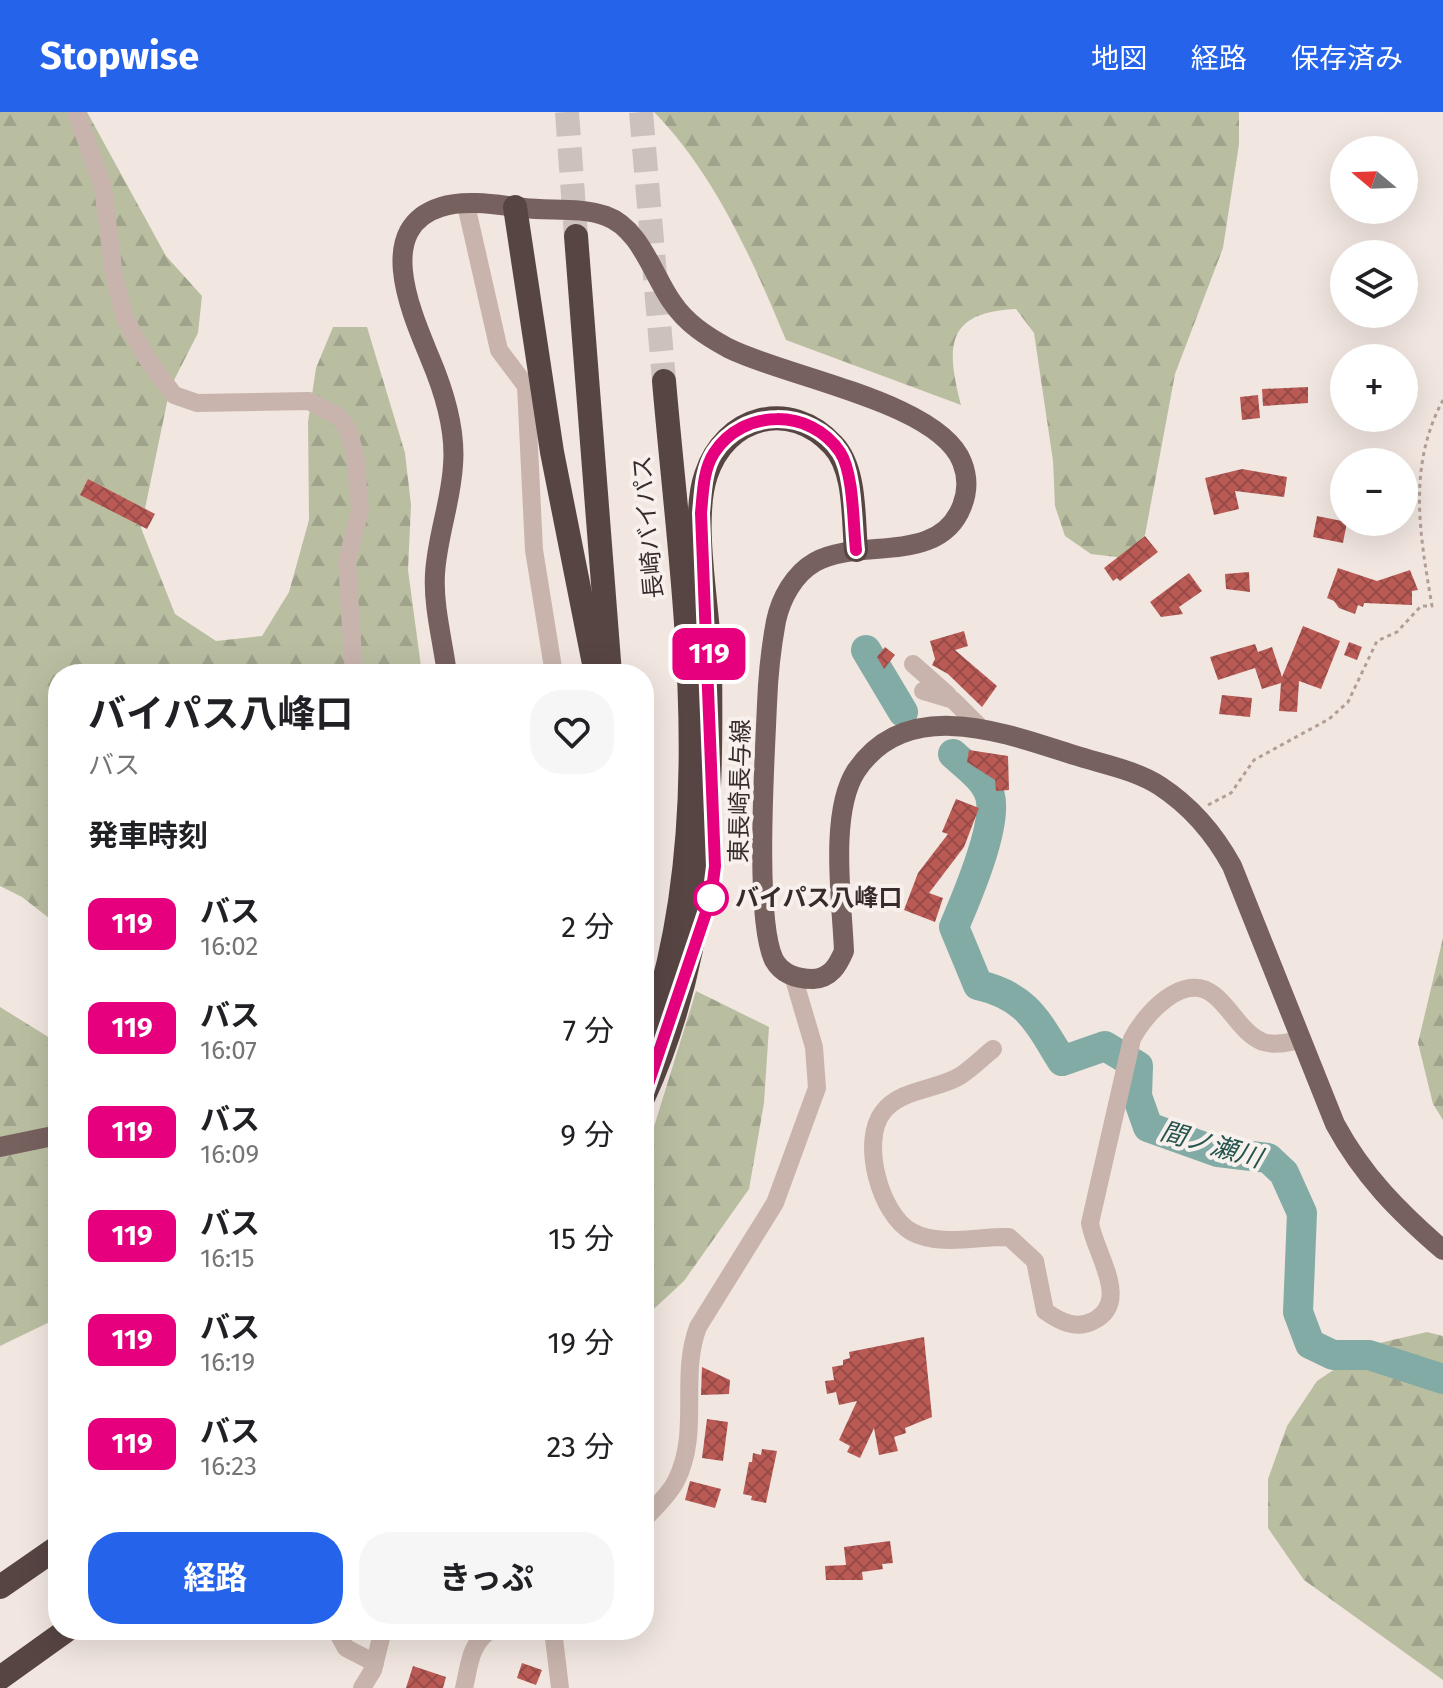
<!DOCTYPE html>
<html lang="ja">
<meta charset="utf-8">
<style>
body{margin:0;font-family:"Fira Sans","Noto Sans JP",sans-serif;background:#f6f6f6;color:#202124;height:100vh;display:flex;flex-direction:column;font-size:30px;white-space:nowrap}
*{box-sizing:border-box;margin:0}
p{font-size:26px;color:#757577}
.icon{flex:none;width:44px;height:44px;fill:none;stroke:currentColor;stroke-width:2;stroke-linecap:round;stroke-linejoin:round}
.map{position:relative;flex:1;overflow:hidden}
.sheet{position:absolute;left:48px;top:552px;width:606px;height:976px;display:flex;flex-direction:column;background:#fff;border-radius:32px;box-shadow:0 8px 32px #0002}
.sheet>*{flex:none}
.badge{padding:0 16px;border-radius:12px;font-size:28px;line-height:52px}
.needle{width:52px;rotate:289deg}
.fabs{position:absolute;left:1330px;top:24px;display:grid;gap:16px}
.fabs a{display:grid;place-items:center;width:88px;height:88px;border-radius:50%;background:#fff;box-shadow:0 8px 32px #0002;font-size:40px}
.map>.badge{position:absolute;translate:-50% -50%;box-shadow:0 0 0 4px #fff}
h2{padding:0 40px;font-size:30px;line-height:72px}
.round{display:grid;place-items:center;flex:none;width:84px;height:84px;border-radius:32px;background:#f6f6f6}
.head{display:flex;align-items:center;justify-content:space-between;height:136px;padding:0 40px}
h1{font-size:38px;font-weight:700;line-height:60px}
.button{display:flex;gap:16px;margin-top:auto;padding:16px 40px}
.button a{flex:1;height:92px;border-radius:32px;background:#2563eb;color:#fff;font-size:32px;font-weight:700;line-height:92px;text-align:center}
.button a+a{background:#f6f6f6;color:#202124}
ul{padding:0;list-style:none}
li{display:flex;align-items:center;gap:24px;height:104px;padding:0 40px}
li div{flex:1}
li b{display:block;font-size:30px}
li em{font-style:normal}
li .badge{min-width:88px;font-weight:700;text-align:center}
header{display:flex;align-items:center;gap:48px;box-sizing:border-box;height:112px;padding:0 40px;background:#2563eb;color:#fff}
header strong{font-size:38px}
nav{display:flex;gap:44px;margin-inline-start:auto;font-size:28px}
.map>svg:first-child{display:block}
.forest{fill:url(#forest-firs)}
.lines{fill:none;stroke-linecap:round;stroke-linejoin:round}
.river{stroke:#82aba5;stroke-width:30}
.building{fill:url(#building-cross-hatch)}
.highway-tunnel{stroke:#ccc1bc;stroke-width:24;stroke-dasharray:24 12;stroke-linecap:butt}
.path{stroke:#b39e97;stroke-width:3;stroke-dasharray:4 4;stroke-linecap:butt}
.minor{stroke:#c8b4ad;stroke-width:18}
.major{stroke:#77615e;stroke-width:20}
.highway{stroke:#574543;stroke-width:24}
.line-casing{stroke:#fff;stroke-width:18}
.line{stroke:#e6007e;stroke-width:12}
.stop-dot{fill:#fff;stroke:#e6007e;stroke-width:4}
.labels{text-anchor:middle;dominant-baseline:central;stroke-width:8;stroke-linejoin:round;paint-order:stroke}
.street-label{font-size:24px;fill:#372c2b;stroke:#f8f0ec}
.stop-label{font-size:24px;font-weight:bold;fill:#372c2b;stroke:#f8f0ec;text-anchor:start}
.water-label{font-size:26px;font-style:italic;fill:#24544e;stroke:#f8f0ec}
</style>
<header>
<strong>Stopwise</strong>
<nav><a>地図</a><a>経路</a><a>保存済み</a></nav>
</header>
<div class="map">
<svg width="1443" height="1576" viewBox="0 0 1443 1576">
<defs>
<pattern id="forest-firs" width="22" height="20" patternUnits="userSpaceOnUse" patternTransform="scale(2)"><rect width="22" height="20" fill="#babea1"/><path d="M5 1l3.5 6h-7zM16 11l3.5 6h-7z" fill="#a0a38b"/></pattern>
<pattern id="building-cross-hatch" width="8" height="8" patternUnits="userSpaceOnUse" patternTransform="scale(2)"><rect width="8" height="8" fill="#ba5a55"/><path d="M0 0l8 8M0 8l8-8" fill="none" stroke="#984b47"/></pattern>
</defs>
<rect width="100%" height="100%" fill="#f1e6e0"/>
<g class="forest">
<path d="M0 0H87L166 144 202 184 198 221 170 276 141 416 175 502 216 529 262 524 289 480 309 408 308 310 316 256 333 215H367L405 341 411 393 408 458 422 562H58V813L22 785 0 774Z"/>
<path d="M654 0H1239V32L1223 136 1175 262 1145 423 1125 446 1091 442 1065 424 1055 394 1053 349 1034 221 1016 197C945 200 946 235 961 293L786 228C753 149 715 62 654 0Z"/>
<path d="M1443 826V1008L1433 992 1418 931Z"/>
<path d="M696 879 769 915 764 991 749 1077 684 1169 644 1206V1047Z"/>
<path d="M0 895 58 931V1206L0 1234Z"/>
<path d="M1427 1220 1443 1224V1568L1304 1468 1268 1416V1367L1287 1314 1317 1269 1371 1233Z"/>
<path d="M644 1256 654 1348 644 1368Z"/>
</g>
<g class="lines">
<g class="river">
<path d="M866 538 903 600"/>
<path d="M953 642C966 654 985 667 990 684 998 713 966 787 954 815L978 873C1027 884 1037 909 1062 949L1105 934 1138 954 1137 984 1148 1015 1218 1040 1268 1046 1284 1061 1302 1101 1298 1200 1310 1232 1333 1243H1369L1443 1267"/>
</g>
</g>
<g class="building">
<path d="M1308 275V291L1263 294 1262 277Z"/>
<path d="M1258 283 1260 306 1242 308 1240 285Z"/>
<path d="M1242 357 1287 365 1284 385 1235 379 1239 397 1214 403 1205 366Z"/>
<path d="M88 367 155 402 147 417 80 383Z"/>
<path d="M1317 404 1347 410 1343 431 1313 425Z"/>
<path d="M1145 424 1158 440 1120 469 1117 466 1113 469 1104 456Z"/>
<path d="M1338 456 1377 469 1410 458 1418 478 1412 479V493L1364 491 1363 495 1358 493 1355 502 1339 496 1334 489 1327 486Z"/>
<path d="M1249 460 1250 480 1226 477 1225 462Z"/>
<path d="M1189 461 1202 479 1179 495 1183 502 1161 505 1150 490Z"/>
<path d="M1303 514 1340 529 1321 577 1299 569 1297 600 1279 599 1281 571 1262 577 1255 556 1218 568 1210 545 1255 532 1258 540 1272 535 1282 565Z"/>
<path d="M964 519 968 534 955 538 997 574 982 595 948 562 932 553 935 547 930 529Z"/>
<path d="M1349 530 1362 535 1357 548 1344 543Z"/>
<path d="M885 535 895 543 884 557 877 545Z"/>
<path d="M1222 583 1252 586 1250 605 1219 602Z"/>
<path d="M969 638 1008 644 1009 678 996 679 995 668 967 650Z"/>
<path d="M956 687 979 696 964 735 929 781 943 786 935 810 904 798 918 761 948 722 942 720Z"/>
<path d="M924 1225 932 1305 905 1316 906 1321 894 1325 898 1339 879 1343 874 1316 860 1346 847 1340 850 1334 839 1328 857 1289 839 1293 836 1280 827 1282 825 1269 834 1268 832 1255 843 1253V1248L850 1246 849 1240Z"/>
<path d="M702 1255 730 1268 729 1282 701 1283Z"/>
<path d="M707 1307 728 1310 723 1349 702 1346Z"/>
<path d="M762 1337 777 1339 766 1391 751 1388 752 1384 743 1382 749 1350H752L753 1341 761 1343Z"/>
<path d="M690 1369 721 1377 715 1396 685 1388Z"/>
<path d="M890 1429 893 1451 882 1452 883 1457 862 1460 863 1468H826L825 1454 846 1453 844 1435Z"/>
<path d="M522 1551 542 1558 536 1573 517 1566Z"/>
<path d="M413 1554 446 1565 443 1576H406Z"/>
</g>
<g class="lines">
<g class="highway-tunnel">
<path d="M567 0 576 124"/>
<path d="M641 0 664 269"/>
</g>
<path class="path" d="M1208 693 1231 681 1254 648 1329 607 1348 590 1377 529 1397 520 1421 494H1432C1420 423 1407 355 1443 288"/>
<g class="minor">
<path d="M76 0 103 75 114 164 125 206 146 245 174 283 197 291 309 289 339 305 348 318 355 342 360 398 347 449 354 562"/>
<path d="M466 93 499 238 526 274 534 438 554 562"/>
<path d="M913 552 948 583"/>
<path d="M923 579 953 588 983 618"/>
<path d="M993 937C982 946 972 956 960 964 937 978 900 977 883 1000 860 1029 880 1103 912 1120 939 1135 980 1124 1009 1125L1035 1149 1045 1199C1059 1209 1076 1218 1093 1209 1132 1190 1095 1142 1090 1111L1132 927C1144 903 1184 858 1214 883 1231 896 1242 922 1263 930 1276 934 1288 930 1300 928"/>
<path d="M644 1408C654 1396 669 1383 676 1369 701 1320 679 1265 698 1215L775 1091 817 976 814 935 793 864"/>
<path d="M336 1518 346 1536 375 1551"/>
<path d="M553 1518 560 1576"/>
<path d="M362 1576 373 1558 383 1518"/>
<path d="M464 1576C470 1552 469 1534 490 1518"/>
</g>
<g class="major">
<path d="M447 562C443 530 433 494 435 462 437 425 451 390 453 353 456 317 444 279 430 246 412 202 373 116 441 95 465 87 499 93 524 96 550 99 581 95 606 104 640 116 653 163 672 190 686 211 706 224 728 236 785 265 939 290 962 350 968 365 968 379 962 394 939 454 860 425 815 450 794 462 781 486 776 509 771 536 768 565 767 592 765 643 754 807 774 848 782 862 797 867 813 867 831 866 838 853 844 839 842 790 829 701 856 659 907 583 1005 621 1074 643 1102 652 1136 658 1160 674 1192 695 1214 721 1232 754L1335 1012C1363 1064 1399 1100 1443 1138"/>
<path d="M0 1035 58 1023"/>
</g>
<g class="highway">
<path d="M515 95 552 340 596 562"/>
<path d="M576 124 610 562"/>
<path d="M644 934C722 721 683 489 664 269"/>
<path d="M644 984C708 844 712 700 710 550 709 498 690 410 706 363 725 304 790 286 833 333 856 357 853 406 856 438"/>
<path d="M0 1475 58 1435"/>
<path d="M0 1566 67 1518"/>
</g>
</g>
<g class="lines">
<defs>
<path id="line" d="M644 984 711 786 715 754 701 401C703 381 703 358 714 341 743 296 811 296 840 340 854 361 853 413 856 438"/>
</defs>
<use href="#line" class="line-casing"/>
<use href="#line" class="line"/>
</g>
<circle class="stop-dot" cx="711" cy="786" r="16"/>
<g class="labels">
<g class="street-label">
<text transform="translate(648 415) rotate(-95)">長崎バイパス</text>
<text transform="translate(740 679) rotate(-89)">東長崎長与線</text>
</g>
<g class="stop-label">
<text x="735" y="786">バイパス八峰口</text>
</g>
<g class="water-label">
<text transform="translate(1211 1033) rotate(16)">間ノ瀬川</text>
</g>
</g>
</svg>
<div class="fabs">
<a><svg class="needle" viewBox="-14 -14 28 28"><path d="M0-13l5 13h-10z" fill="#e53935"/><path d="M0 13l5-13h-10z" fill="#757577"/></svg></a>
<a><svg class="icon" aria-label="layers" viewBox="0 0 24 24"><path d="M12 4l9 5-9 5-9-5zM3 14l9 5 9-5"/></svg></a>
<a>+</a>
<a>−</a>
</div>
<b class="badge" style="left:709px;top:542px;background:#e6007e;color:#fff">119</b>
<section class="sheet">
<div class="head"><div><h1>バイパス八峰口</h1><p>バス</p></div><a class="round"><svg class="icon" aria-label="heart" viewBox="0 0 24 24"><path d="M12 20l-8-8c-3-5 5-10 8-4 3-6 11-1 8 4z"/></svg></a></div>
<h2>発車時刻</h2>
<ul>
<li><span class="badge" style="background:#e6007e;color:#fff">119</span><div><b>バス</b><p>16:02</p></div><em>2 分</em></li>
<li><span class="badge" style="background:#e6007e;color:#fff">119</span><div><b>バス</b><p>16:07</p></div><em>7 分</em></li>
<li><span class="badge" style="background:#e6007e;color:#fff">119</span><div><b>バス</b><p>16:09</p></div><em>9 分</em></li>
<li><span class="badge" style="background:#e6007e;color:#fff">119</span><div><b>バス</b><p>16:15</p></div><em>15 分</em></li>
<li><span class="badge" style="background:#e6007e;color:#fff">119</span><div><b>バス</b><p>16:19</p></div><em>19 分</em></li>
<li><span class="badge" style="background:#e6007e;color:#fff">119</span><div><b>バス</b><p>16:23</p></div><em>23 分</em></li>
</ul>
<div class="button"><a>経路</a><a>きっぷ</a></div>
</section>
</div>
